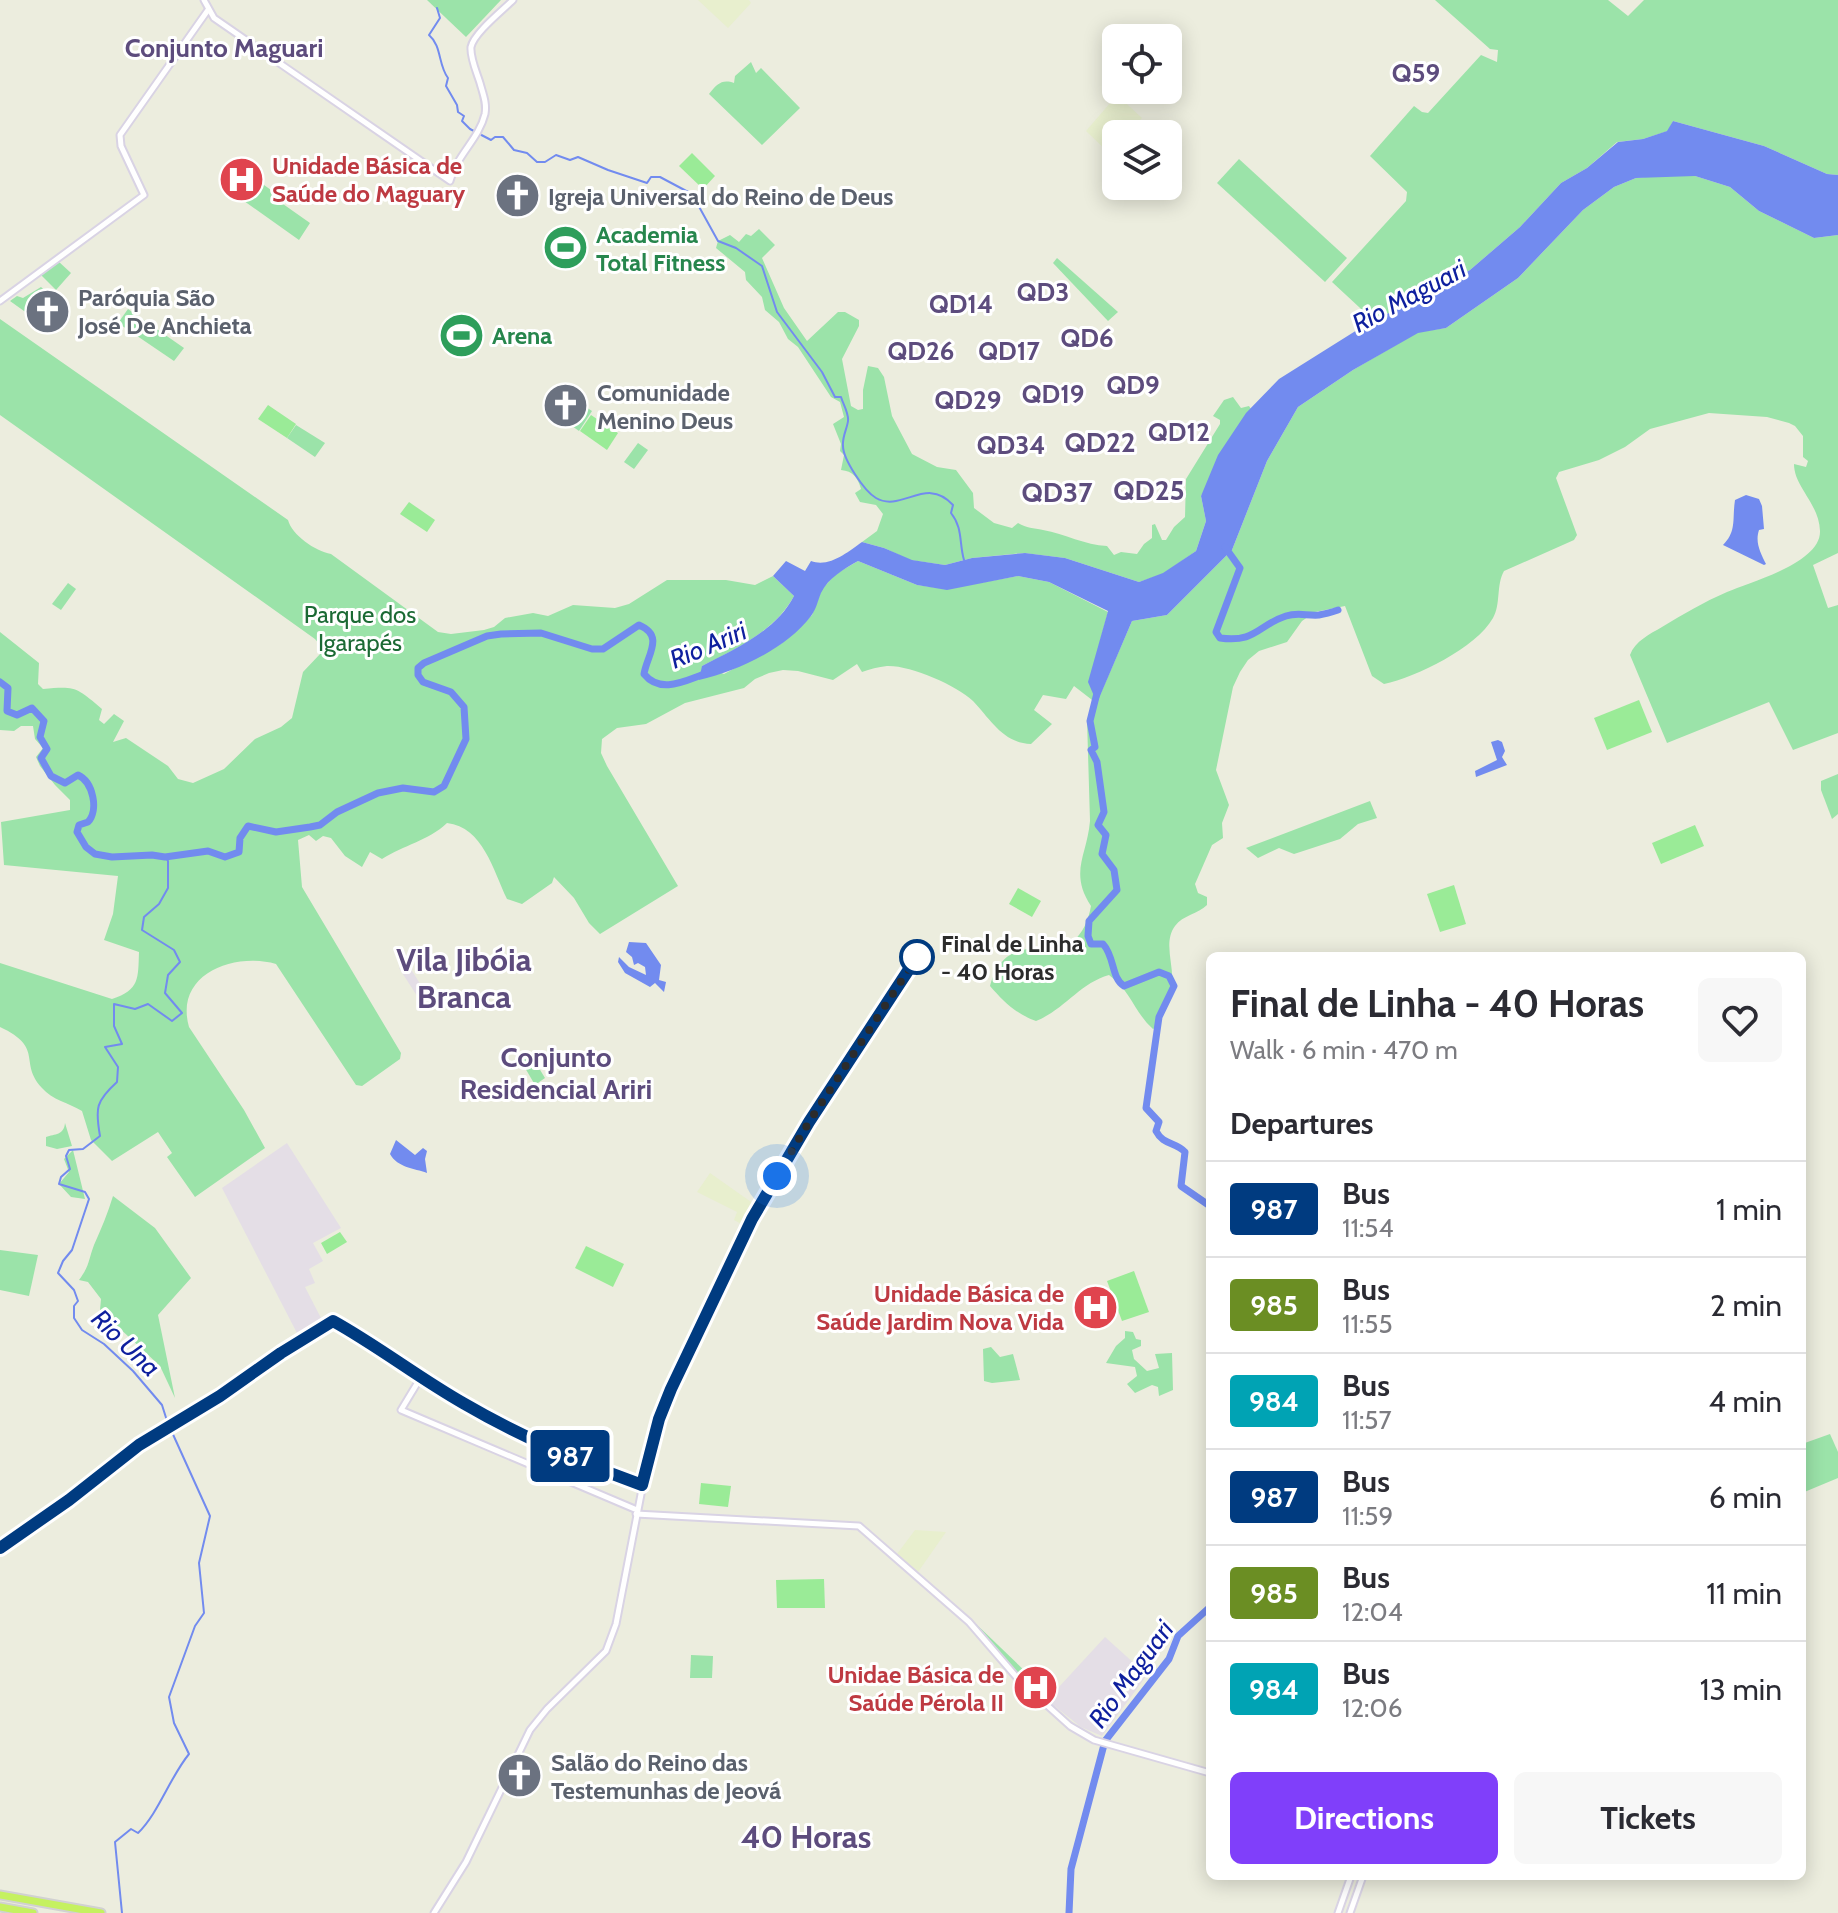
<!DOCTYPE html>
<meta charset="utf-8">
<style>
body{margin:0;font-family:Cabin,sans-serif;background:#f7f7f7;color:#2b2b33;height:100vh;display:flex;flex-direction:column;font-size:30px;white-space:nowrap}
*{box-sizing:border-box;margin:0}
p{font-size:26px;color:#7c7c81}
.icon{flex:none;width:44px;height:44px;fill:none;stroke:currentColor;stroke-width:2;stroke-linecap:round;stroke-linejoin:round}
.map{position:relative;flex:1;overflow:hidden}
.sheet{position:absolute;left:1206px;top:952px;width:600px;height:928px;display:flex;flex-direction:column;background:#fff;border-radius:12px;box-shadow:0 4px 20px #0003}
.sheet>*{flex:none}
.badge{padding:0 16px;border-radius:6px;font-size:28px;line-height:52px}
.buttons{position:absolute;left:1102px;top:24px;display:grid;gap:16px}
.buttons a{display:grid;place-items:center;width:80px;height:80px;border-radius:12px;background:#fff;box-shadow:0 4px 20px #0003;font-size:40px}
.you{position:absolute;width:40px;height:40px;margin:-20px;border:6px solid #fff;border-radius:50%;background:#1a73e8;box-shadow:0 0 0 12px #1a73e833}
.map>.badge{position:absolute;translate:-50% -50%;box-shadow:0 0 0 4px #fff}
h2{padding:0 24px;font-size:30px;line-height:72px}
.round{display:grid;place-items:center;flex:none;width:84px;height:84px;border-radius:12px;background:#f7f7f7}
.overview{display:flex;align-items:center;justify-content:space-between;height:136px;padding:0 24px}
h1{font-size:38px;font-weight:700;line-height:60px}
.primary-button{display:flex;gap:16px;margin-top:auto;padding:16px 24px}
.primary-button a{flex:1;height:92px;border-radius:12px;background:#803ffa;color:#fff;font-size:32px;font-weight:700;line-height:92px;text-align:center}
.primary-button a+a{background:#f7f7f7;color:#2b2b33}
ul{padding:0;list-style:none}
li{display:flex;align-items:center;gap:24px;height:96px;padding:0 24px;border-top:2px solid #e1e1e2}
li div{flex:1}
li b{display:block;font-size:30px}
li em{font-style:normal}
li .badge{min-width:88px;font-weight:700;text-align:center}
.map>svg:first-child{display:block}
.industrial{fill:#e4dee6}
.education{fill:#e8efce}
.green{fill:#9be3a9}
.pitch{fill:#9aeb97}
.water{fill:#728bef}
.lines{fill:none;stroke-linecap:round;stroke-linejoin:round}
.stream{stroke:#728bef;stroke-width:2}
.river{stroke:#728bef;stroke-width:7}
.secondary-casing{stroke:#d9d3e4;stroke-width:9}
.primary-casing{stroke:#d1d1d1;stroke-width:11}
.secondary{stroke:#fff;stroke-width:5}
.primary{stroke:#c5f160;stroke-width:7}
.line-casing{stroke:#fff;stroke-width:18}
.line{stroke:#003b80;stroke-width:12}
.walk{stroke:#2c2c2c;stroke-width:8;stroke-dasharray:0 14.4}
.stop-dot{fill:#fff;stroke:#003b80;stroke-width:4}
.labels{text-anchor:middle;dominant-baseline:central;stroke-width:6;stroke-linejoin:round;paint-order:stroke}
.health-label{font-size:24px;font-weight:bold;fill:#be3a42;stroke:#fff;text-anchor:end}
.worship-label{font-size:24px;font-weight:bold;fill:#5b616d;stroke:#fff;text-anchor:start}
.leisure-label{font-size:24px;font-weight:bold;fill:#27864d;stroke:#fff;text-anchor:start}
.park-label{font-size:24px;fill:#1b6a34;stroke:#fff}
.stop-label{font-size:24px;font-weight:bold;fill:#2c2c2c;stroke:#fff;text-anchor:start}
.neighbourhood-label{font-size:26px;font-weight:bold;fill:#5d4c7d;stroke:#fff}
.water-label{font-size:26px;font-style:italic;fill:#0e1f9e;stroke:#fff}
.quarter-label{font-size:28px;font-weight:bold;fill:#5d4c7d;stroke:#fff}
.district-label{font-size:32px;font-weight:bold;fill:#5d4c7d;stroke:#fff}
</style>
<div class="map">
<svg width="1838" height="1913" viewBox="0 0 1838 1913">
<rect width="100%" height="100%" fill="#ecedde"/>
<g class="industrial">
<path d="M407 963 429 998 421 1002 399 968Z"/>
<path d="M287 1143 341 1228 313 1243 323 1261 309 1269 315 1283 305 1287 322 1320 298 1335 222 1188Z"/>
<path d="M1105 1637 1147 1675 1102 1736 1081 1727 1047 1700Z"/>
</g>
<g class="education">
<path d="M698 0H749L751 3 728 28Z"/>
<path d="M1117 95 1142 118 1127 134H1116V147L1110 154 1086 131Z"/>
<path d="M710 1173 754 1204 743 1225 734 1220 737 1212 697 1192Z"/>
<path d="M915 1530 946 1532 918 1572 897 1554Z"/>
</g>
<g class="green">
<path d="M427 0H501L466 37Z"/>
<path d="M1435 0H1608L1628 16 1644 0H1838V175L1827 174 1764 146 1673 121 1668 131 1643 139 1617 142 1587 168 1561 183 1520 227 1470 270 1405 306 1373 320 1332 282 1406 201 1407 192 1370 156 1414 106 1422 112 1428 113 1481 55 1497 62 1498 50 1490 49Z"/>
<path d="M751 62 756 73 761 68 800 108 762 145 709 94C717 84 722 79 734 83L735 76Z"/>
<path d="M1239 159 1347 258 1325 282 1217 183Z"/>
<path d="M1665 175 1695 176 1730 187 1759 211 1814 238 1838 235V553L1813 565 1828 608 1838 605V733L1793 750 1769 702 1667 743 1630 655C1635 641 1650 634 1662 627 1683 614 1704 602 1727 592 1750 582 1821 563 1820 531 1819 503 1794 487 1794 464L1806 467 1808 461 1803 457V436L1795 426 1789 423 1767 417 1709 413 1650 429 1625 447 1599 460 1559 472 1556 478 1577 535 1574 540 1504 571C1496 585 1501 604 1493 618 1476 648 1416 677 1384 684L1372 676 1345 606 1315 612 1302 621 1287 642 1259 651 1248 660 1240 672 1233 687 1216 770 1229 805 1222 823 1223 838 1212 845 1195 884 1198 893 1207 897V905C1198 914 1183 915 1175 926 1163 942 1174 965 1172 983 1171 998 1163 1012 1158 1026L1153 1029C1134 1012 1131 991 1109 975 1080 983 1064 1010 1036 1021 1016 1014 1004 1002 990 986 1003 939 1034 952 1072 943 1083 932 1088 922 1091 906 1069 872 1087 856 1090 821L1087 719 1096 703 1074 686 1066 699 1043 695 1034 710 1052 724 1031 744C1003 743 991 720 973 701 956 685 910 665 887 666 878 667 870 669 862 672L857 664 833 680 798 671 783 670 769 673 755 679 744 688 685 703 646 724 617 728 602 739 601 753 607 766 678 886 600 934 589 923 574 898 554 877 552 883 522 904 507 899C493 870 483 827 447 823 428 841 404 845 382 859L370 852 362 867 345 856 331 838 323 836 316 841 309 835 298 840 302 887 401 1053 400 1059 362 1086 356 1085 276 964C234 952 174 974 189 1027L244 1110 265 1148 195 1197 167 1157 172 1153 158 1132 112 1161 91 1140 82 1111C69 1103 52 1100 42 1088 18 1062 45 1048 0 1027V963L112 999C140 990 138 978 139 952L104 940 113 914 118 876 4 865 1 822 70 810V800L55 785 40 766 36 757 43 748 35 739 33 726H21L14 731 0 730V632L39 663 38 684 43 689C76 686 76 687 102 709L99 720 104 724 114 714 124 721 113 742 126 738 168 766 178 779 193 783 224 769 255 739 281 727 292 718 303 672 321 653 320 645 315 639 0 415V319L288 520C292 535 315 551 331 554L438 632 451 634 484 630 494 627 505 618 533 613 548 616 573 605 615 608 629 604 667 580H726L755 585 773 576 794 596C775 631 736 649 702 666L724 674 782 643 812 615 822 589 836 574 858 561 917 585 946 589 1018 576 1049 582 1108 612 1089 682 1097 702 1132 621 1167 615 1232 550 1267 461 1298 407 1353 370 1418 332 1446 328 1518 278 1583 210 1614 187 1636 178Z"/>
<path d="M257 180 285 200 283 204 310 223 299 240 244 201Z"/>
<path d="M759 229 775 245 762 258 784 308 807 341 838 312H845L859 320V326L842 359 851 406 858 410 863 409V390L868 366 878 368 884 377 892 416 912 454 937 467 956 470 973 493 974 508 994 523 1012 528 1018 523C1027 528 1033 528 1043 530 1065 534 1085 545 1107 546L1114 555 1121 552 1137 554 1144 544 1152 538V525L1155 524 1162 540H1166L1174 527 1185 517 1186 479 1220 424V420L1213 416 1224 400 1233 397 1241 408 1249 406 1251 409 1201 496 1206 521 1196 551 1163 574 1139 582 1065 558 1024 553 972 558 945 565 910 560 884 548 862 542 877 531 883 514 876 505 860 502 855 493 861 489C858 478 853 471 841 470L844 455 840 451 841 444 833 424 844 417 840 402 831 397 798 347 788 339 779 322 765 310 762 297 746 280 745 272 716 248 718 241 730 235 739 242 746 234 751 236Z"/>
<path d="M1057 258 1118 312 1108 321 1053 263Z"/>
<path d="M58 261 71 273 56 290 40 274Z"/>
<path d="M41 287 52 297 39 302 31 316 10 301 17 296 23 298Z"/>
<path d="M128 309 184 348 174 361 118 323Z"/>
<path d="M578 402 592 411 579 431 565 421Z"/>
<path d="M296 425 325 443 315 457 287 438Z"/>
<path d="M638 443 648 450 634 469 624 462Z"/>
<path d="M68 583 76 589 61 610 52 604Z"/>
<path d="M1838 774V814L1832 819 1821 790V781Z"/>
<path d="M1370 801 1377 818 1358 824 1340 839 1294 854 1279 848 1258 858 1246 848Z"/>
<path d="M531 1055 545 1078 535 1085 521 1061Z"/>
<path d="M65 1123 72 1146 57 1149 46 1146V1137C55 1134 64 1135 65 1123Z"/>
<path d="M73 1150 85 1199 71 1197 59 1184 69 1172 64 1159Z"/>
<path d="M113 1196 155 1228 191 1278 158 1315 175 1398 160 1366 100 1310 101 1299 88 1282 79 1280C90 1265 88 1261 94 1245 101 1229 108 1213 113 1196Z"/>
<path d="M0 1250 38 1255 29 1296 0 1290Z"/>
<path d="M1125 1331 1133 1332 1136 1339 1141 1340V1346L1132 1350 1134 1359 1147 1371 1159 1368 1155 1354 1172 1353 1173 1390 1159 1396 1158 1387 1152 1385 1135 1393 1127 1384 1137 1376 1135 1367 1106 1363 1116 1346 1125 1338Z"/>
<path d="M991 1347 1000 1357 1013 1354 1020 1380 992 1383 984 1381 983 1349Z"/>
<path d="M1830 1434 1838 1452V1478L1802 1493V1444Z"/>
<path d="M975 1623 1027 1673 1022 1679 975 1627Z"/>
<path d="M691 1655 713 1656 712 1678H690Z"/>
</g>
<g class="pitch">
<path d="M692 153 715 176 703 189 679 166Z"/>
<path d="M453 315 482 334 468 354 440 335Z"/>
<path d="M268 405 296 424 287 438 258 419Z"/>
<path d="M591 415 618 433 607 450 580 431Z"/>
<path d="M409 502 435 520 427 532 400 514Z"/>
<path d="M1639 700 1652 732 1607 750 1594 718Z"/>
<path d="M1695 825 1704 846 1661 864 1652 843Z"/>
<path d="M1454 885 1466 924 1440 932 1427 894Z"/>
<path d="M1018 888 1041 901 1032 917 1009 904Z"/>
<path d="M340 1232 347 1242 327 1254 321 1243Z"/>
<path d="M586 1246 624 1264 613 1287 575 1268Z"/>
<path d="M1134 1271 1149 1312 1122 1321 1107 1281Z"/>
<path d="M701 1483 731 1486 728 1507 699 1504Z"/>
<path d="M824 1579 825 1608H777L776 1580Z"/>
</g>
<g class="water">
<path d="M1673 121 1764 146 1827 174 1838 175V235L1814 238 1759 211 1730 187 1695 176 1636 178 1614 187 1583 210 1518 278 1446 328 1418 333 1353 370 1298 407 1267 461 1232 550 1167 615 1132 621 1097 703 1088 682 1108 611 1049 582 1018 576 947 590 917 585 858 561C844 569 828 578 821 593 818 600 816 610 811 616 787 648 738 671 699 680L702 666C735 649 776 631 794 596L773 576 786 561 805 571 811 561C829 568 848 552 862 542L884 548 912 560 945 565 972 558 1025 553 1065 558 1139 582 1163 573 1196 551 1206 521 1201 496 1218 455 1246 413 1279 379 1373 320 1405 306 1470 270 1520 227 1561 183 1587 168 1618 142 1643 139 1667 131Z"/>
<path d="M1746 495 1759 499 1762 506 1764 529 1759 530C1755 542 1760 552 1766 564L1764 565 1723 545C1737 531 1732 519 1735 500Z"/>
<path d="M1498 740 1502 742 1505 751 1502 757 1507 765 1476 777 1475 771 1497 760 1491 742Z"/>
<path d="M629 942 646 943 661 965 659 980 666 982 664 992 655 983 650 987 625 973 618 962 619 957 629 967 646 975 645 967 638 963 634 965 632 957 626 952Z"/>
<path d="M396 1140 415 1155 423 1148 427 1151 425 1159 427 1173C414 1168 398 1168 390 1154Z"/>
</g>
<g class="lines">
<g class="stream">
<path d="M437 8 440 18 429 35C442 46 438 65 448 78L446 86 457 105 458 112 464 116 462 121 470 129 491 140 495 137H503L514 150 527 153 537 162H545L556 155 570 160 578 157 608 170 647 183 651 177H660L692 194 718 241 736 248 762 266 777 312 822 372 835 397H841C843 404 849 413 848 421 847 429 842 437 843 446 843 459 864 491 876 498 902 513 926 475 953 505L951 513C963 528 959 543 964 560"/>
<path d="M165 857 168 861V888L159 904 144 917 142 930 174 950 180 962 168 975 165 993 182 1013 172 1021 148 1004 135 1009 114 1004V1026L122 1044 105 1047 118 1067 117 1082C96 1101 95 1108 100 1136L83 1149 69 1150 66 1156 70 1169 61 1177 59 1184 85 1192 89 1199 72 1250 63 1261 58 1273 74 1290 78 1301 74 1306V1318L82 1330 104 1344 133 1371 162 1405 168 1424"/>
<path d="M122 1913 115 1842 131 1829 138 1833C158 1814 170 1777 189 1754L174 1723 169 1697 195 1626 204 1613 199 1563 210 1516 171 1430"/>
</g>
<g class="river">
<path d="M1225 547 1240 568 1216 632 1220 638C1256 643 1258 625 1286 616 1298 612 1307 616 1319 615 1325 614 1332 612 1338 610"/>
<path d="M0 682 8 688 7 711 17 715 32 708 44 721 40 737 47 749 41 758 51 776 65 783 78 775C93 782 99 810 88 822L79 825 77 832 86 847 95 854 112 857 152 855 165 857 208 851 225 857 239 852 240 838 248 826 276 832 310 827 320 825 337 812 378 793 403 788 434 792 444 786 466 739 464 707 451 692 423 682 418 675V668L424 663 487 636 501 634 541 633 592 649H603L639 625C665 636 647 655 644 674 661 695 686 680 707 673"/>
<path d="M1097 693 1090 721 1095 747 1091 750 1097 762 1104 812 1098 825 1106 835 1102 854 1114 870 1117 890 1089 921 1088 936 1091 944H1103C1115 957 1111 978 1124 986L1159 972 1169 976 1174 986 1159 1017 1146 1108 1159 1122 1156 1131C1163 1145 1176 1142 1185 1152L1181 1186 1210 1206"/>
<path d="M1069 1913 1071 1869 1105 1741 1169 1659 1178 1636 1210 1607"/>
</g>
<defs>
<g id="secondary">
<path d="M204 0 214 18 450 181C456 156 479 139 485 114 487 103 483 94 480 83 477 73 470 58 471 47 474 33 502 11 513 0"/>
<path d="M0 301 144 195 121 146 120 135 208 10"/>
<path d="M421 1377 401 1410 637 1510"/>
<path d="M636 1514 859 1526 969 1622 1019 1680 1070 1726 1094 1740 1210 1773"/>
<path d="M0 1548 69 1500 139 1445 220 1396 333 1321C378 1347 419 1378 463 1403 520 1436 581 1462 642 1485"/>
<path d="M434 1913 466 1862 530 1730 547 1709 606 1651 616 1624 648 1458 659 1419 681 1365 758 1208 809 1122 917 957"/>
<path d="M1338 1913 1351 1876"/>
<path d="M1350 1913 1363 1876"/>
</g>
<g id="primary">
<path d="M0 1895 101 1913"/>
<path d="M0 1907 33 1913"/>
</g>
</defs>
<use href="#secondary" class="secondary-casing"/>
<use href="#primary" class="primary-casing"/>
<use href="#secondary" class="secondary"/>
<use href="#primary" class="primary"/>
</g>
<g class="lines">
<defs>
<path id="line" d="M0 1548 69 1500 139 1445 220 1396 281 1353 333 1321C378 1346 419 1378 463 1403 518 1435 583 1464 642 1485L659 1419 671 1389 752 1219 809 1122 917 957"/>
</defs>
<use href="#line" class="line-casing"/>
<use href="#line" class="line"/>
<path class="walk" d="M777 1176 809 1122 917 957"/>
</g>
<defs>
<symbol id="hospital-disc" viewBox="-11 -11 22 22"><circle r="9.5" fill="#e0444e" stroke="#fff"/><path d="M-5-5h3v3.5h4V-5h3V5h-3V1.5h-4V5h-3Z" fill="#fff"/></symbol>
<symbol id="church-disc" viewBox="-11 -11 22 22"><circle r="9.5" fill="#6b7280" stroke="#fff"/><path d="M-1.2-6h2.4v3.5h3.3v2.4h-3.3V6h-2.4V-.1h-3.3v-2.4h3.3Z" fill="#fff"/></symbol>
<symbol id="stadium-disc" viewBox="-11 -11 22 22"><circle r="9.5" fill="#2e9e5b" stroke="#fff"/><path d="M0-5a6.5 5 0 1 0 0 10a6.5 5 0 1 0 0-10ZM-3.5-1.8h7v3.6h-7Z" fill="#fff"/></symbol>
</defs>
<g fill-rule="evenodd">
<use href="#hospital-disc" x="216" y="154" width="51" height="51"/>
<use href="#church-disc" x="492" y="170" width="51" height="51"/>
<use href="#stadium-disc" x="540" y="222" width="51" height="51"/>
<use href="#church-disc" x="22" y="286" width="51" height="51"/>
<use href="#stadium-disc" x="436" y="310" width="51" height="51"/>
<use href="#church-disc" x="540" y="380" width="51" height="51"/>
<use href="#hospital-disc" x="1070" y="1282" width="51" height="51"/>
<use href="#hospital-disc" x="1010" y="1662" width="51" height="51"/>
<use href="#church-disc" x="494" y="1750" width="51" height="51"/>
</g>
<circle class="stop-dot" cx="917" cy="957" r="16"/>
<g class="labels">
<g class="health-label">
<text x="272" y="165" text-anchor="start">Unidade Básica de<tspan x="272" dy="28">Saúde do Maguary</tspan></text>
<text x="1064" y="1293">Unidade Básica de<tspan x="1064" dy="28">Saúde Jardim Nova Vida</tspan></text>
<text x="1004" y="1674">Unidae Básica de<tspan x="1004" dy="28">Saúde Pérola II</tspan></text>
</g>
<g class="worship-label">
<text x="548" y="196">Igreja Universal do Reino de Deus</text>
<text x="78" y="297">Paróquia São<tspan x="78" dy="28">José De Anchieta</tspan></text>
<text x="597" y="392">Comunidade<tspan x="597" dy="28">Menino Deus</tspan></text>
<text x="551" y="1762">Salão do Reino das<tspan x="551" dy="28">Testemunhas de Jeová</tspan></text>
</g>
<g class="leisure-label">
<text x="596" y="234">Academia<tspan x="596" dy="28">Total Fitness</tspan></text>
<text x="492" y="335">Arena</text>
</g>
<g class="park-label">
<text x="360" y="614">Parque dos<tspan x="360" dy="28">Igarapés</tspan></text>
</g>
<g class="stop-label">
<text x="941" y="943">Final de Linha<tspan x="941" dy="28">- 40 Horas</tspan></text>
</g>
<g class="neighbourhood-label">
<text x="224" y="48">Conjunto Maguari</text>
<text x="1416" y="73">Q59</text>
<text x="1043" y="292">QD3</text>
<text x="961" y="304">QD14</text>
<text x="1087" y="338">QD6</text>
<text x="921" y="351">QD26</text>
<text x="1009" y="351">QD17</text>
<text x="1133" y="385">QD9</text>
<text x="1053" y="394">QD19</text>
<text x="968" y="400">QD29</text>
<text x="1179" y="432">QD12</text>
<text x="1011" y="445">QD34</text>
</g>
<g class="water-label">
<text transform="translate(1409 296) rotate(-28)">Rio Maguari</text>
<text transform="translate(708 645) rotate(-23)">Rio Ariri</text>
<text transform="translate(126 1343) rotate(44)">Rio Una</text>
<text transform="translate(1131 1674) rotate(-54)">Rio Maguari</text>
</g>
<g class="quarter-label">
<text x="1100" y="442">QD22</text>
<text x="1149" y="490">QD25</text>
<text x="1057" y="492">QD37</text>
<text x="556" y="1057">Conjunto<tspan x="556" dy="32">Residencial Ariri</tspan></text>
</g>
<g class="district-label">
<text x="464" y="959">Vila Jibóia<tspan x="464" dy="37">Branca</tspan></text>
<text x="806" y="1836">40 Horas</text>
</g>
</g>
</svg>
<div class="buttons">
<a><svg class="icon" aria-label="locate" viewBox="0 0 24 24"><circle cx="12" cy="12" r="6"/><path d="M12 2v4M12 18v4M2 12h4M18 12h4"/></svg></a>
<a><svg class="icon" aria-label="layers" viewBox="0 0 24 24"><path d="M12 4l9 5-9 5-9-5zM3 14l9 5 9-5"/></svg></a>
</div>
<div class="you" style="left:777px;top:1176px"></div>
<b class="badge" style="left:570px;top:1456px;background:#003b80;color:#fff">987</b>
<section class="sheet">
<div class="overview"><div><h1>Final de Linha - 40 Horas</h1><p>Walk · 6 min · 470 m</p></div><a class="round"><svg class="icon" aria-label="heart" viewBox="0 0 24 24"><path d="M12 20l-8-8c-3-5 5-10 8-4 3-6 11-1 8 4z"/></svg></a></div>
<h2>Departures</h2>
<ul>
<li><span class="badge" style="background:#003b80;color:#fff">987</span><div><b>Bus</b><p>11:54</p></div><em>1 min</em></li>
<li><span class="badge" style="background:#6b8e23;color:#fff">985</span><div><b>Bus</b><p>11:55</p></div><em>2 min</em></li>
<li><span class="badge" style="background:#00a3b4;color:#fff">984</span><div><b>Bus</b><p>11:57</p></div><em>4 min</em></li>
<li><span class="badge" style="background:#003b80;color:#fff">987</span><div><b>Bus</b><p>11:59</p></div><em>6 min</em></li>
<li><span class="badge" style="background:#6b8e23;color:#fff">985</span><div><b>Bus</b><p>12:04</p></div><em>11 min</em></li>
<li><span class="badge" style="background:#00a3b4;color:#fff">984</span><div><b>Bus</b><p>12:06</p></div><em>13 min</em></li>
</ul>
<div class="primary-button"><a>Directions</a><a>Tickets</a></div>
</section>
</div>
